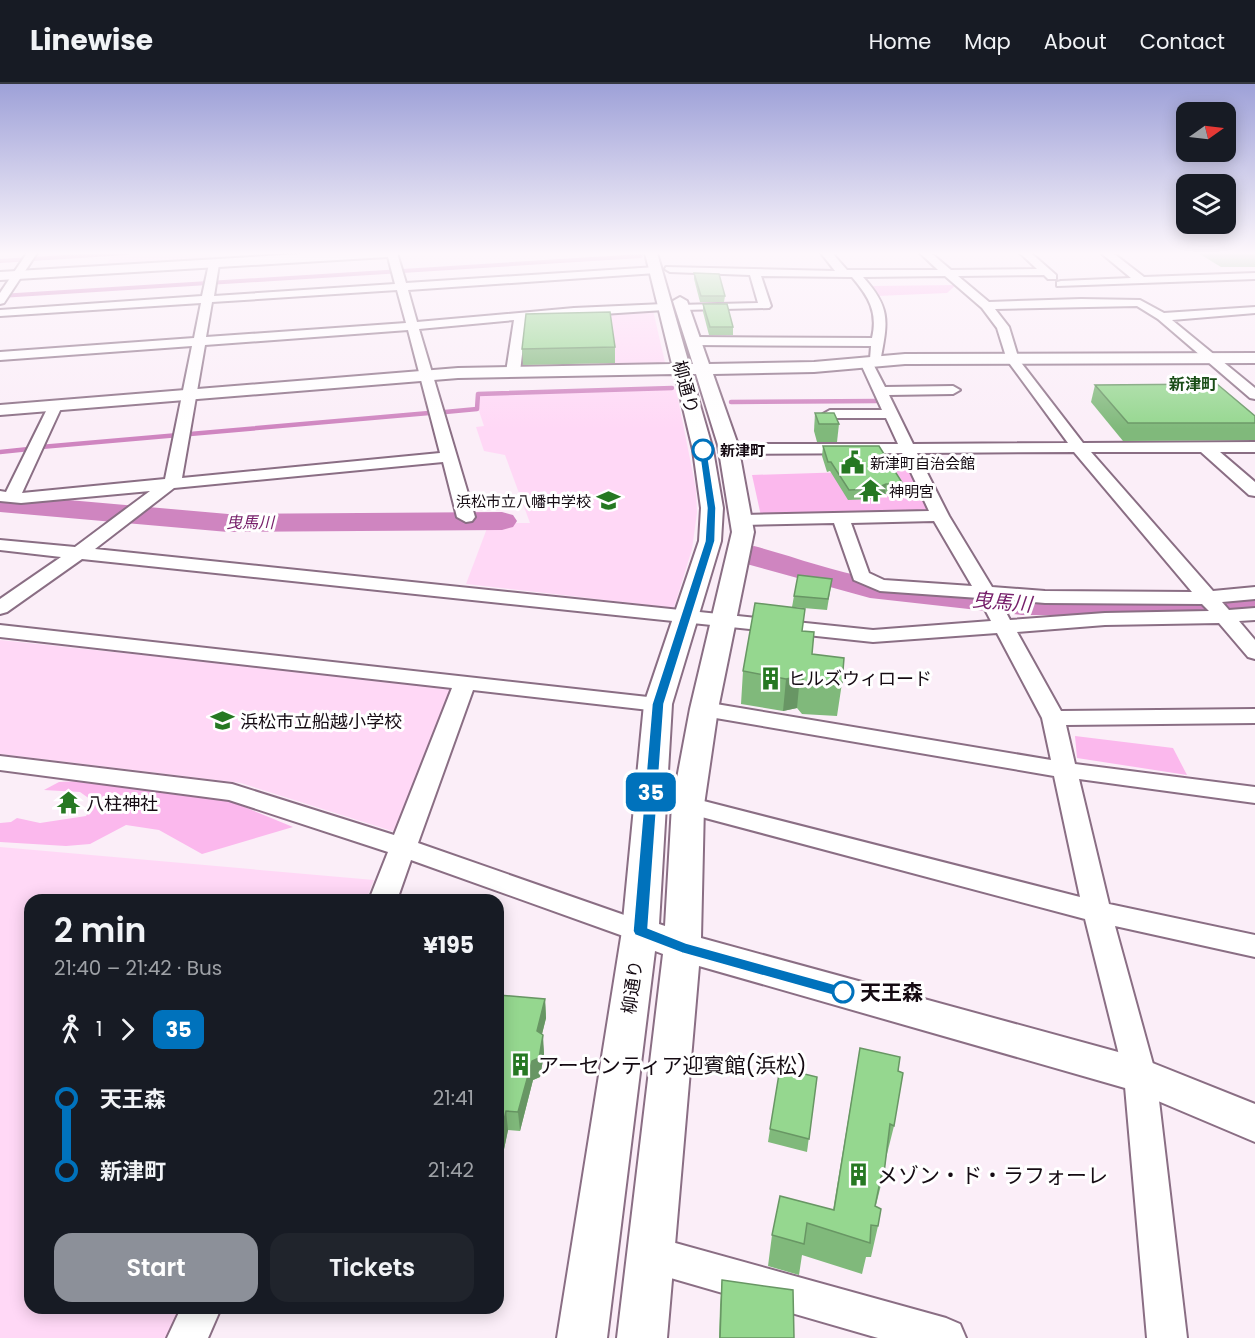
<!DOCTYPE html>
<meta charset="utf-8">
<style>
body{margin:0;font-family:Poppins,"Noto Sans JP",sans-serif;background:#20242c;color:#f1f3f6;height:100vh;display:flex;flex-direction:column;font-size:22px;white-space:nowrap}
*{box-sizing:border-box;margin:0}
p{font-size:20px;color:#9ea1a6}
.icon{flex:none;width:33px;height:33px;fill:none;stroke:currentColor;stroke-width:2;stroke-linecap:round;stroke-linejoin:round}
.map{position:relative;flex:1;overflow:hidden}
.drawer{position:absolute;left:24px;top:810px;width:480px;height:420px;display:flex;flex-direction:column;background:#171b24;border-radius:18px;box-shadow:0 3px 15px #0003}
.drawer>*{flex:none}
.badge{padding:0 12px;border-radius:9px;font-size:21px;line-height:39px}
.needle{width:39px;rotate:76deg}
.fabs{position:absolute;left:1176px;top:18px;display:grid;gap:12px}
.fabs a{display:grid;place-items:center;width:60px;height:60px;border-radius:12px;background:#171b24;box-shadow:0 3px 15px #0003;font-size:30px}
.map>.badge{position:absolute;translate:-50% -50%;box-shadow:0 0 0 3px #fff}
.legs{display:flex;align-items:center;gap:9px;height:66px;padding:0 30px;font-size:20px}
.legs p{margin-inline-start:auto}
.headline{display:flex;align-items:center;justify-content:space-between;height:102px;padding:0 30px}
h1{font-size:33px;font-weight:600;line-height:45px}
.primary-button{display:flex;gap:12px;margin-top:auto;padding:12px 30px}
.primary-button a{flex:1;height:69px;border-radius:18px;background:#8c9099;color:#fff;font-size:24px;font-weight:600;line-height:69px;text-align:center}
.primary-button a+a{background:#20242c;color:#f1f3f6}
ul{padding:0 30px;list-style:none}
li{display:flex;align-items:center;gap:21px;height:72px;font-size:22px}
li i{display:grid;place-items:center;width:9px;height:100%;margin:0 8px;background:currentColor}
li i::after{content:'';width:15px;height:15px;margin:-8px;border:4px solid;border-radius:50%;background:#171b24}
li p{margin-inline-start:auto}
li:first-child i{background:linear-gradient(#0000 50%,currentColor 0)}
li:last-child i{background:linear-gradient(currentColor 50%,#0000 0)}
header{display:flex;align-items:center;gap:36px;box-sizing:border-box;height:84px;padding:0 30px;background:#171b24;border-bottom:2px solid #363941}
header strong{font-size:28px}
nav{display:flex;gap:33px;margin-inline-start:auto;font-size:21px}
.map>svg:first-child{display:block}
.built{fill:#ffd8f6}
.green{fill:#fbb8ed}
.lines{fill:none;stroke-linecap:round;stroke-linejoin:round}
.stream-far1{stroke:#cf85c0;stroke-width:4}
.stream{stroke:#cf85c0;stroke-width:4.5}
.river{fill:#cf85c0;fill-rule:evenodd}
.minor-casing{stroke:#8a6e84;stroke-width:4}
.tertiary-casing{stroke:#8a6e84;stroke-width:4}
.minor{fill:#fff;fill-rule:evenodd}
.tertiary{fill:#fff;fill-rule:evenodd}
.wall{fill:#80b97b}
.shaded-wall{fill:#689664}
.building{fill:#95d78f;stroke:#689664;stroke-width:1.5}
.line-1{fill:#0072bc;stroke:#fff;stroke-width:1.5}
.stop-1-dot{fill:#fff;stroke:#0072bc;stroke-width:3}
.labels{text-anchor:middle;dominant-baseline:central;stroke-width:6;stroke-linejoin:round;paint-order:stroke}
.far-stop-label{font-size:15px;font-weight:bold;fill:#150b13;stroke:#fff;text-anchor:start}
.far-poi-label{font-size:15px;fill:#150b13;stroke:#fff;text-anchor:start}
.far-neighbourhood-label{font-size:16px;font-weight:bold;fill:#1a4d17;stroke:#fff}
.far-water-label{font-size:16px;font-style:italic;fill:#77206b;stroke:#fff}
.street-label{font-size:18px;fill:#150b13;stroke:#fff}
.poi-label{font-size:18px;fill:#150b13;stroke:#fff;text-anchor:start}
.water-label{font-size:20px;font-style:italic;fill:#77206b;stroke:#fff}
.near-stop-label{font-size:21px;font-weight:bold;fill:#150b13;stroke:#fff;text-anchor:start}
.near-poi-label{font-size:21px;fill:#150b13;stroke:#fff;text-anchor:start}
</style>
<header>
<strong>Linewise</strong>
<nav><a>Home</a><a>Map</a><a>About</a><a>Contact</a></nav>
</header>
<div class="map">
<svg width="1255" height="1254" viewBox="0 0 1255 1254">
<rect width="100%" height="100%" fill="#fbeef8"/>
<g class="built">
<path d="M35 169H210L208 178 106 184 111 171 31 175Z"/>
<path d="M653 226 666 283 520 285 524 233Z"/>
<path d="M676 305 696 405 697 429 692 465 674 524 466 500 489 439H530L505 371 484 367 476 343 484 342 479 327V311Z"/>
<path d="M0 556 457 604 400 745 395 748 241 699 0 670Z"/>
<path d="M0 763 374 796 366 816H30V1224H191L176 1254H0Z"/>
</g>
<g class="green">
<path d="M956 201 947 209 877 212 871 202Z"/>
<path d="M911 386 932 429 761 432 752 391Z"/>
<path d="M1075 652 1173 664 1187 691 1077 674Z"/>
<path d="M100 696 178 711 227 716 293 743 202 770 159 746 126 741 90 760 66 762 0 758V739L11 738 17 734 40 739 86 732 94 718 80 708 44 706 59 698Z"/>
</g>
<g class="lines">
<g class="stream-far1">
<path d="M0 177 128 169"/>
<path d="M0 212 641 172"/>
</g>
<g class="stream">
<path d="M731 318 878 317"/>
<path d="M445 328 477 325 478 310 672 304"/>
<path d="M41 363 429 329"/>
<path d="M0 368 29 365"/>
</g>
<g class="river">
<path d="M0 410 228 430 502 428 513 431 517 437 513 443 502 446 228 448 0 428Z"/>
<path d="M754 462C793 472 833 488 873 494 999 516 1128 514 1255 508V528L1171 532 1022 531 870 514 743 479 738 472 743 465Z"/>
</g>
<defs>
<g id="minor">
<path d="M27 169H37L4 219 0 220V209Z"/>
<path d="M387 169H397L406 199 656 183 661 186 656 189 408 206 417 238 574 224 664 220 670 223 664 226 526 235 520 288 513 292 506 288 514 236 419 245 475 433 472 437 466 438 457 433 443 378 174 404 95 465 873 546 991 537 979 514 880 507 854 496 834 439 743 441 734 436 743 431 929 427 902 369 728 370 720 365 728 360H898L886 334H830L823 330 830 326H882L860 278 861 275H870L871 262 694 261 688 257 694 253 872 254C878 228 869 213 852 193L761 192 771 222 769 224 682 226 678 225V221L758 219 750 191 670 188 665 185 666 183 835 187 821 169H832L847 186H938L920 169H931L951 186 1037 185 1020 169H1031L1056 191V195H1048L1044 191 958 192 989 218 1081 215 1140 216 1164 229 1255 223V229L1172 236 1255 304V315L1250 314 1158 235 1137 222 995 225 1009 243 1019 276 1083 359 1255 358V368H1220L1255 398V412L1249 411 1201 368H1091L1213 507 1255 503V515L1222 518 1229 526 1255 524V536L1239 537 1255 556V575L1248 573 1219 539 1105 541 1017 548 1061 627 1255 625V639L1066 641 1075 680 1255 703V719L1079 695 1109 820 1255 851V873L1115 842 1156 991 1187 1254H1147L1124 991 1085 835 679 727 675 721 679 715 688 713 1080 813 1054 692 704 632 696 630 693 625 696 620 704 618 1051 676 1042 634 997 549 873 558 82 475 7 528 0 530V515L61 473 0 466V456L75 463 150 407 21 419 0 417V407L6 408 50 319 55 318 62 322 22 409 165 395 192 262 0 276V268L194 254 201 219 0 232V226L202 212 209 180 214 177 219 180 214 212 395 200ZM945 192 982 224 997 244 1007 276 1068 359 913 360 889 311 953 310 960 306 953 302 885 303 871 276H880L881 273C888 236 890 223 863 193ZM397 206 406 239 206 253 212 218ZM408 246 440 369 182 394 205 261ZM1074 368 1192 508 1045 507 992 503 949 432 917 369ZM934 437 972 502 884 496 869 489 851 439ZM999 515 1045 519 1202 520 1209 527 1105 529 1010 536Z"/>
<path d="M1101 169H1113L1144 193 1255 189V195L1057 202V198L1061 197 1131 194Z"/>
<path d="M0 541 666 615 669 620 666 625 658 627 473 606 418 759 650 840 654 847 650 854 640 858 411 776 397 816H369L388 768 229 716 0 686V672L232 700 394 751 452 604 0 553Z"/>
<path d="M650 1152 946 1234 960 1240 966 1254H878L650 1188 637 1183 631 1170 637 1157Z"/>
<path d="M181 1224H221L208 1254H167Z"/>
</g>
<g id="tertiary">
<path d="M317 169H393L387 173 0 196V188Z"/>
<path d="M645 169H657L689 280H693L673 217 680 213 687 217 709 280 814 278 905 270 1255 269V279L905 280 814 288 713 290 738 361 754 448 718 625 704 721 701 854 1140 974 1255 1020V1058L1132 1006 699 882 667 1254H617L663 870 655 867 607 1254H557L622 847 644 620 699 457 701 424 693 366 675 290 458 294 0 331V321L458 284 672 280ZM691 290H696L718 361 732 448 690 625 672 721 665 842 659 840 672 620 721 457 723 424 713 366Z"/>
</g>
</defs>
<use href="#minor" class="minor-casing"/>
<use href="#tertiary" class="tertiary-casing"/>
<use href="#minor" class="minor"/>
<use href="#tertiary" class="tertiary"/>
</g>
<g class="wall">
<path d="M1198 169H1255V183H1221Z"/>
<path d="M694 189 725 212 724 218H700L694 195Z"/>
<path d="M703 220 733 243V251H709L703 228Z"/>
<path d="M615 263V279L523 281 522 265Z"/>
<path d="M1095 301 1255 332V356L1123 357 1091 318Z"/>
<path d="M815 329 839 340 837 358H817L814 347Z"/>
<path d="M823 362 903 400 901 410H885L873 415 848 416 830 387 827 388 822 372Z"/>
<path d="M832 495 827 526 792 523 794 512Z"/>
<path d="M803 547 812 570 842 599 837 632 802 630 797 624 783 627 741 620 743 587Z"/>
<path d="M498 911 545 915 546 934 542 950 544 970 540 993 533 996 520 1047 508 1046 498 1094Z"/>
<path d="M860 964 894 1042 886 1074 884 1089 876 1121 875 1120V1122L878 1142 871 1173H866L862 1190 802 1171 799 1191 768 1182 772 1151 833 1126Z"/>
<path d="M817 993 807 1068 768 1058 770 1045Z"/>
<path d="M722 1196 794 1254H719L720 1221Z"/>
</g>
<g class="shaded-wall">
<path d="M886 400 885 410 873 415 874 405Z"/>
<path d="M800 592 797 624 783 627 786 595Z"/>
<path d="M545 915 546 934 538 966 537 947Z"/>
<path d="M543 951 544 970 540 993 533 996 520 1047 518 1028 532 977Z"/>
<path d="M506 1027 508 1046 498 1094V1064Z"/>
</g>
<g class="building">
<path d="M694 189 719 190 725 212H701Z"/>
<path d="M703 220H727L733 243H710Z"/>
<path d="M610 228 615 263 522 265 526 230Z"/>
<path d="M1217 300 1255 332V339H1128L1095 301Z"/>
<path d="M815 329H834L839 340H819Z"/>
<path d="M823 362H879L903 400H886L874 405 849 406 831 378H828Z"/>
<path d="M798 491 832 495 828 515 794 512Z"/>
<path d="M755 519 805 525 802 547 814 548 812 570 844 574 842 599 805 598 800 592 786 595 743 587Z"/>
<path d="M498 911 545 915 537 947 543 951 539 974 532 977 518 1028 506 1027 498 1064Z"/>
<path d="M860 964 900 973 898 987 903 989 894 1042 890 1040 884 1089 882 1088 875 1122 881 1125 878 1142 871 1141 870 1159 807 1139 804 1160 772 1151 780 1112 834 1126Z"/>
<path d="M780 984 817 993 809 1055 770 1045Z"/>
<path d="M722 1196 793 1206 794 1254H720Z"/>
</g>
<linearGradient id="sky" x2="0" y2="1"><stop stop-color="#9ea1d8"/><stop offset="0.49" stop-color="#fdf7fc"/><stop offset="1" stop-color="#fdf7fc" stop-opacity="0"/></linearGradient>
<rect width="1255" height="345" fill="url(#sky)"/>
<path class="line-1" d="M703 363 707 366 716 424 715 457 664 620 648 844 686 859 848 904 850 908 848 912 843 914 682 869 635 851 633 847 652 620 705 457 707 424 699 366Z"/>
<defs>
<symbol id="civic-bare" viewBox="-9 -9 18 18"><path d="M-.6-6.5H3V-4.5H.6V-3L4-1V1h2V6H-6V1h2V-1L-.6-3ZM-1.2 2.5V6h2.4V2.5Z" fill="#267822" stroke="#fff" stroke-width="2.5" paint-order="stroke"/></symbol>
<symbol id="temple-bare" viewBox="-9 -9 18 18"><path d="M0-6L5-2H3V0L6.5 2.5H4V6H1.5V3h-3V6H-4V2.5H-6.5L-3 0V-2H-5Z" fill="#267822" stroke="#fff" stroke-width="2.5" paint-order="stroke"/></symbol>
<symbol id="school-bare" viewBox="-9 -9 18 18"><path d="M0-5L7-2L0 1L-7-2ZM-4 1L0 2.5L4 1V4Q0 6-4 4Z" fill="#267822" stroke="#fff" stroke-width="2.5" paint-order="stroke"/></symbol>
<symbol id="building-bare" viewBox="-9 -9 18 18"><path d="M-4-6H4V6H1V3H-1V6H-4ZM-2.5-4.3h1.7v1.8h-1.7ZM.8-4.3h1.7v1.8H.8ZM-2.5-1h1.7V.8h-1.7ZM.8-1h1.7V.8H.8Z" fill="#267822" stroke="#fff" stroke-width="2.5" paint-order="stroke"/></symbol>
</defs>
<g fill-rule="evenodd">
<use href="#civic-bare" x="836" y="362" width="33" height="33"/>
<use href="#temple-bare" x="854" y="390" width="33" height="33"/>
<use href="#school-bare" x="592" y="400" width="33" height="33"/>
<use href="#building-bare" x="754" y="578" width="33" height="33"/>
<use href="#school-bare" x="206" y="620" width="33" height="33"/>
<use href="#temple-bare" x="52" y="702" width="33" height="33"/>
<use href="#building-bare" x="504" y="964" width="33" height="33"/>
<use href="#building-bare" x="842" y="1074" width="33" height="33"/>
</g>
<g class="stop-1-dot">
<circle cx="703" cy="366" r="10"/>
<circle cx="843" cy="908" r="10"/>
</g>
<g class="labels">
<g class="far-stop-label">
<text x="720" y="366">新津町</text>
</g>
<g class="far-poi-label">
<text x="870" y="379">新津町自治会館</text>
<text x="889" y="407">神明宮</text>
<text x="591" y="417" text-anchor="end">浜松市立八幡中学校</text>
</g>
<g class="far-neighbourhood-label">
<text x="1193" y="300">新津町</text>
</g>
<g class="far-water-label">
<text x="250" y="438">曳馬川</text>
</g>
<g class="street-label">
<text transform="translate(686 303) rotate(75)">柳通り</text>
<text transform="translate(632 903) rotate(-82)">柳通り</text>
</g>
<g class="poi-label">
<text x="788" y="594">ヒルズウィロード</text>
<text x="240" y="637">浜松市立船越小学校</text>
<text x="86" y="719">八柱神社</text>
</g>
<g class="water-label">
<text transform="translate(1002 518) rotate(5)">曳馬川</text>
</g>
<g class="near-stop-label">
<text x="860" y="908">天王森</text>
</g>
<g class="near-poi-label">
<text x="538" y="981">アーセンティア迎賓館(浜松)</text>
<text x="877" y="1091">メゾン・ド・ラフォーレ</text>
</g>
</g>
</svg>
<div class="fabs">
<a><svg class="needle" viewBox="-14 -14 28 28"><path d="M0-13l5 13h-10z" fill="#e53935"/><path d="M0 13l5-13h-10z" fill="#9ea1a6"/></svg></a>
<a><svg class="icon" aria-label="layers" viewBox="0 0 24 24"><path d="M12 4l9 5-9 5-9-5zM3 14l9 5 9-5"/></svg></a>
</div>
<b class="badge" style="left:651px;top:708px;background:#0072bc;color:#fff">35</b>
<section class="drawer">
<div class="headline"><div><h1>2 min</h1><p>21:40 – 21:42 · Bus</p></div><b>¥195</b></div>
<div class="legs"><svg class="icon" aria-label="walk" viewBox="0 0 24 24"><circle cx="13" cy="4" r="2"/><path d="M13 8l-2 6 4 7M11 14l-3 7M7 12l3-4h3l4 4"/></svg>1<svg class="icon" aria-label="forward" viewBox="0 0 24 24"><path d="M9 5l7 7-7 7"/></svg><b class="badge" style="background:#0072bc;color:#fff">35</b></div>
<ul>
<li><i style="color:#0072bc"></i><b>天王森</b><p>21:41</p></li>
<li><i style="color:#0072bc"></i><b>新津町</b><p>21:42</p></li>
</ul>
<div class="primary-button"><a>Start</a><a>Tickets</a></div>
</section>
</div>
